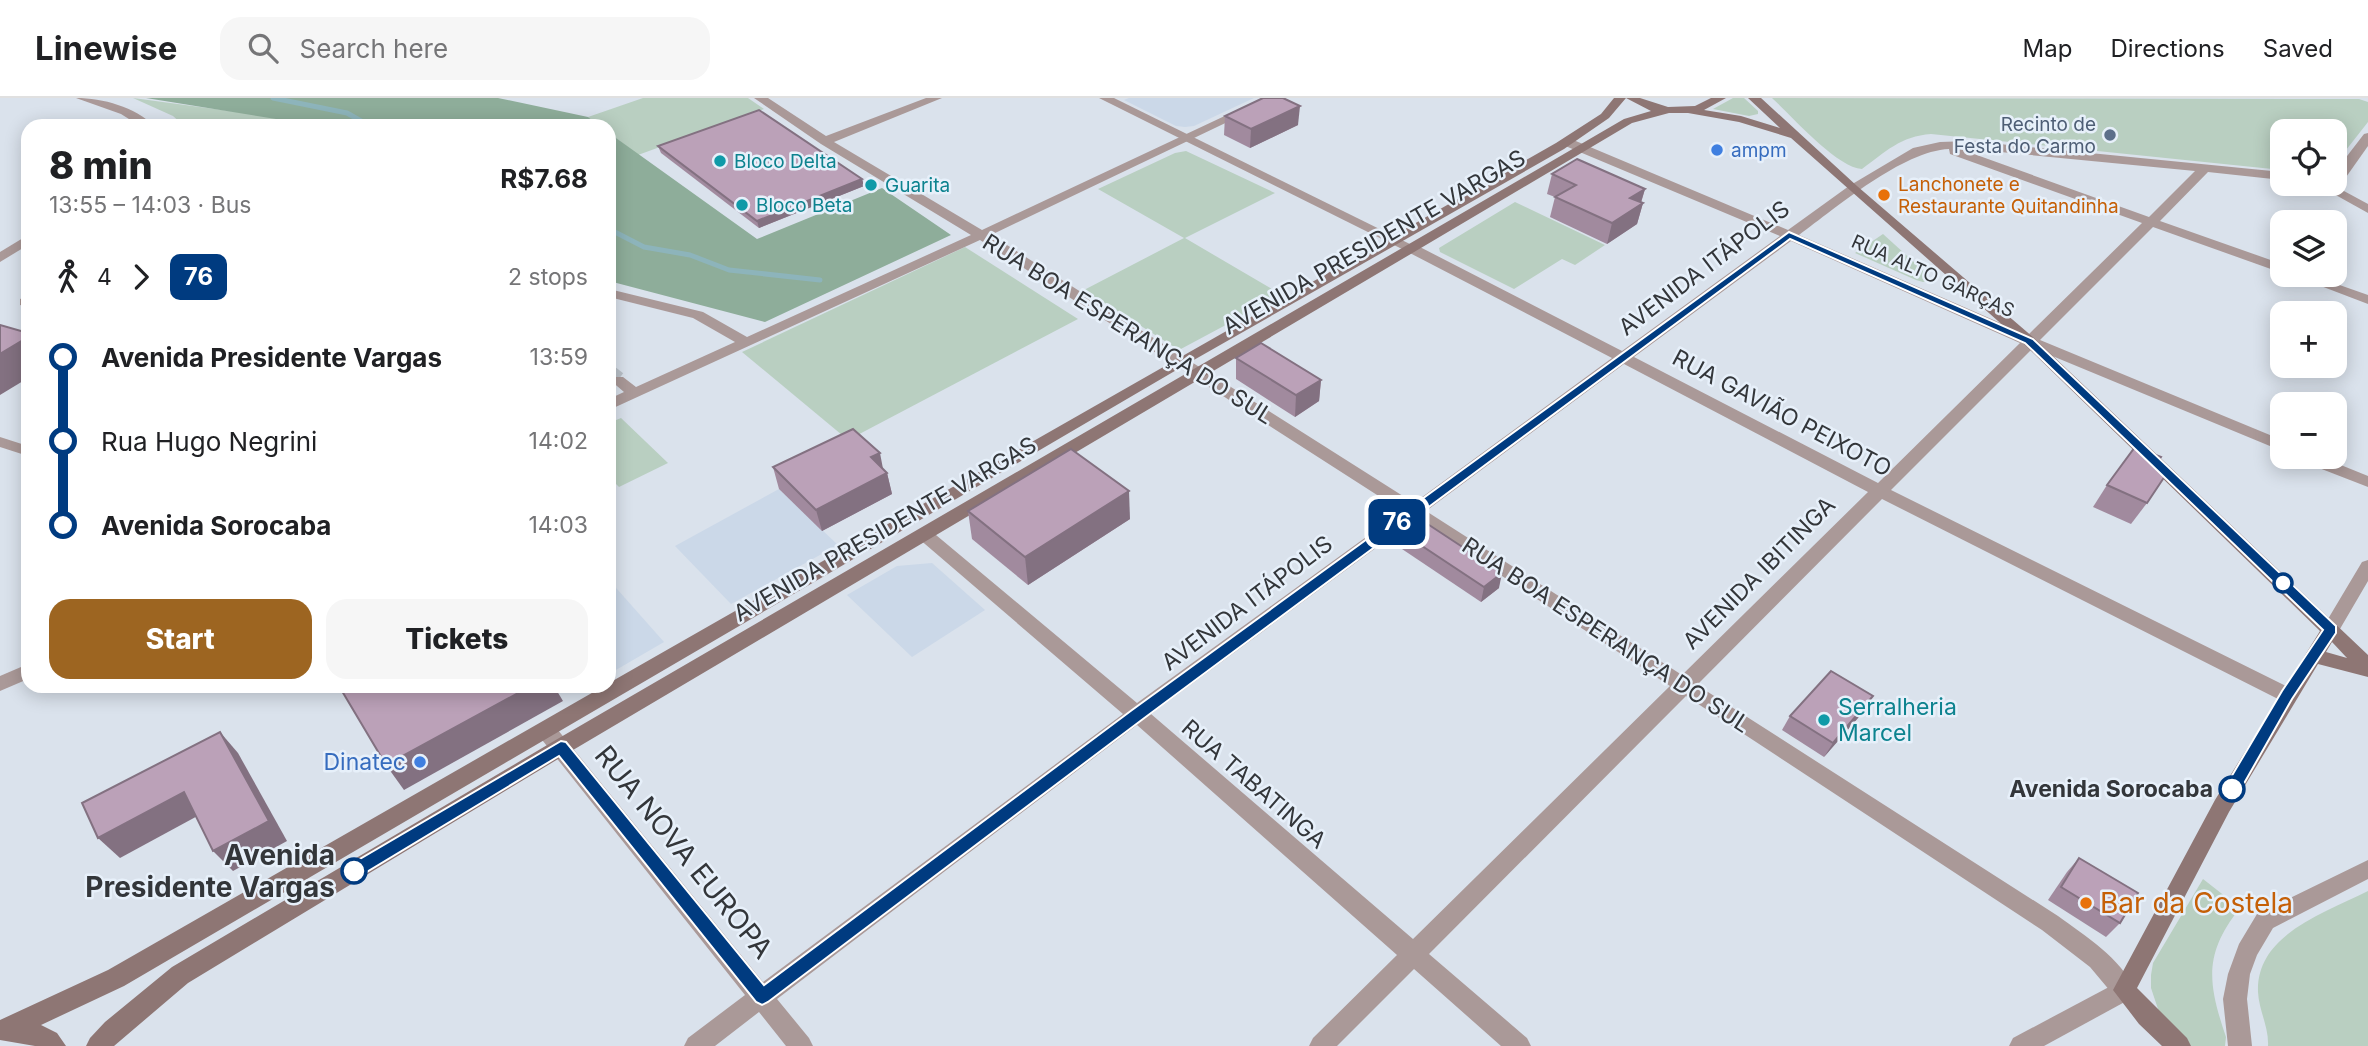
<!DOCTYPE html>
<meta charset="utf-8">
<style>
body{margin:0;font-family:Inter,sans-serif;background:#f6f6f6;color:#202124;height:100vh;display:flex;flex-direction:column;font-size:26px;white-space:nowrap}
*{box-sizing:border-box;margin:0}
p{font-size:23px;color:#757577}
.icon{flex:none;width:38px;height:38px;fill:none;stroke:currentColor;stroke-width:2;stroke-linecap:round;stroke-linejoin:round}
.map{position:relative;flex:1;overflow:hidden}
.drawer{position:absolute;left:21px;top:21px;width:595px;height:574px;display:flex;flex-direction:column;background:#fff;border-radius:21px;box-shadow:0 4px 18px #0003}
.drawer>*{flex:none}
.badge{padding:0 14px;border-radius:10px;font-size:24px;line-height:46px}
.buttons{position:absolute;left:2270px;top:21px;display:grid;gap:14px}
.buttons a{display:grid;place-items:center;width:77px;height:77px;border-radius:14px;background:#fff;box-shadow:0 4px 18px #0003;font-size:35px}
.map>.badge{position:absolute;translate:-50% -50%;box-shadow:0 0 0 4px #fff}
.legs{display:flex;align-items:center;gap:10px;height:77px;padding:0 28px;font-size:23px}
.legs p{margin-inline-start:auto}
.head{display:flex;align-items:center;justify-content:space-between;height:119px;padding:0 28px}
h1{font-size:38px;font-weight:800;line-height:52px}
.action{display:flex;gap:14px;margin-top:auto;padding:14px 28px}
.action a{flex:1;height:80px;border-radius:21px;background:#9d6521;color:#fff;font-size:28px;font-weight:800;line-height:80px;text-align:center}
.action a+a{background:#f6f6f6;color:#202124}
ul{padding:0 28px;list-style:none}
li{display:flex;align-items:center;gap:24px;height:84px;font-size:26px}
li i{display:grid;place-items:center;width:10px;height:100%;margin:0 9px;background:currentColor}
li i::after{content:'';width:18px;height:18px;margin:-9px;border:5px solid;border-radius:50%;background:#fff}
li p{margin-inline-start:auto}
li:first-child i{background:linear-gradient(#0000 50%,currentColor 0)}
li:last-child i{background:linear-gradient(currentColor 50%,#0000 0)}
header{display:flex;align-items:center;gap:42px;box-sizing:border-box;height:98px;padding:0 35px;background:#fff;border-bottom:2px solid #e0e0e0}
header strong{font-size:33px}
nav{display:flex;gap:38px;margin-inline-start:auto;font-size:24px}
.search{width:490px;height:63px;background:#f6f6f6;display:flex;align-items:center;gap:18px;box-sizing:border-box;padding:0 24px;border-radius:21px;color:#757577;font-size:26px}
.map>svg:first-child{display:block}
.built{fill:#cbd8e8}
.green{fill:#b9cfc1}
.forest{fill:#8ead9a}
.lines{fill:none;stroke-linecap:round;stroke-linejoin:round}
.stream{stroke:#8db4bb;stroke-width:5}
.minor-tunnel{stroke:#b9c0c8;stroke-width:17;stroke-dasharray:17 8;stroke-linecap:butt}
.minor{fill:#aa9998;fill-rule:evenodd}
.tertiary{fill:#aa9998;fill-rule:evenodd}
.secondary{fill:#8e7674;fill-rule:evenodd}
.wall{fill:#a18a9e}
.shaded-wall{fill:#837181}
.building{fill:#bba1b8;stroke:#837181;stroke-width:2}
.line-1{fill:#003b80;stroke:#fff;stroke-width:2}
.service-dot{fill:#5c6f8a;stroke:#e7f0fa;stroke-width:2.5}
.shop-dot{fill:#3f7fe0;stroke:#e7f0fa;stroke-width:2.5}
.culture-dot{fill:#0f9aa8;stroke:#e7f0fa;stroke-width:2.5}
.food-dot{fill:#e8710a;stroke:#e7f0fa;stroke-width:2.5}
.stop-1-dot{fill:#fff;stroke:#003b80;stroke-width:3.5}
.labels{text-anchor:middle;dominant-baseline:central;stroke-width:5;stroke-linejoin:round;paint-order:stroke}
.far-service-label{font-size:19px;fill:#4e5e75;stroke:#e7f0fa;text-anchor:end}
.far-shop-label{font-size:19px;fill:#366cbe;stroke:#e7f0fa;text-anchor:start}
.far-culture-label{font-size:19px;fill:#0d838f;stroke:#e7f0fa;text-anchor:start}
.far-food-label{font-size:19px;fill:#c56008;stroke:#e7f0fa;text-anchor:start}
.far-street-label{font-size:19px;fill:#33363a;stroke:#e7f0fa}
.street-label{font-size:23px;fill:#33363a;stroke:#e7f0fa}
.culture-label{font-size:23px;fill:#0d838f;stroke:#e7f0fa;text-anchor:start}
.shop-label{font-size:23px;fill:#366cbe;stroke:#e7f0fa;text-anchor:end}
.stop-label{font-size:23px;font-weight:bold;fill:#33363a;stroke:#e7f0fa;text-anchor:end}
.near-street-label{font-size:28px;fill:#33363a;stroke:#e7f0fa}
.near-stop-label{font-size:28px;font-weight:bold;fill:#33363a;stroke:#e7f0fa;text-anchor:end}
.near-food-label{font-size:28px;fill:#c56008;stroke:#e7f0fa;text-anchor:start}
</style>
<header>
<strong>Linewise</strong>
<div class="search"><svg class="icon" aria-label="search" viewBox="0 0 24 24"><circle cx="10" cy="10" r="6"/><path d="M15 15l6 6"/></svg>Search here</div>
<nav><a>Map</a><a>Directions</a><a>Saved</a></nav>
</header>
<div class="map">
<svg width="2368" height="948" viewBox="0 0 2368 948">
<rect width="100%" height="100%" fill="#dae2ec"/>
<g class="built">
<path d="M1129 0H1254L1194 28 1185 29 1176 28 1124 2Z"/>
<path d="M779 391 838 447 731 506 675 448Z"/>
<path d="M932 465 985 512 912 559 847 497 897 468Z"/>
<path d="M609 482 664 544 609 576Z"/>
</g>
<g class="green">
<path d="M133 0 267 18 320 28H184L173 18Z"/>
<path d="M643 0H748L764 11 638 57 609 35V28H600L588 19Z"/>
<path d="M1733 0H1744L1758 13V16L1749 18 1713 11Z"/>
<path d="M1772 0 2359 1 2368 4V24L2335 66 2334 33H2282V72L1931 36C1901 38 1885 54 1862 71 1836 69 1792 18 1772 0Z"/>
<path d="M1186 53 1275 95 1185 140 1282 197 1179 252 1084 192 1184 140 1098 91 1175 55Z"/>
<path d="M1515 104 1605 147 1575 167 1562 161 1514 191 1440 154 1439 150Z"/>
<path d="M1883 136 1926 175 1930 182 1923 184 1916 182 1855 155Z"/>
<path d="M965 149 1078 221 848 342 742 254Z"/>
<path d="M621 320 668 365 619 389 609 379V325Z"/>
<path d="M2203 781 2240 810C2203 856 2208 886 2226 939L2225 948H2189L2161 920 2151 890V877L2153 865Z"/>
<path d="M2368 793V948H2268C2269 929 2259 913 2258 894 2256 836 2325 815 2368 793Z"/>
</g>
<g class="forest">
<path d="M146 0H498L588 19 600 28H320Z"/>
<path d="M609 35 757 141 882 90 951 137 765 224 609 183Z"/>
</g>
<g class="lines">
<g class="stream">
<path d="M273 0 347 15 370 28"/>
<path d="M609 131 644 149 690 157 729 172 820 182"/>
</g>
<path class="minor-tunnel" d="M609 275 618 282"/>
<g class="minor">
<path d="M76 0C103 0 135 9 154 28H140L121 16Z"/>
<path d="M754 0H768L826 38 926 0H942L834 44 982 132 1263 0H1278L991 137 1414 405 1612 260 1406 153V147H1416L1622 253 1780 138 1563 47V41H1571L1788 132 1849 88 1913 50 1940 44 1969 43 2282 74V82L2208 74 2160 123 2282 166V175L2153 129 2040 242 2282 342V353L2033 250 1891 392 2294 592 2297 597 2294 602 2287 604 2280 602 1882 401 1697 587 2058 818C2085 838 2121 860 2135 892L2132 900 2124 903 2116 900 2090 869 2042 832 1686 598 1429 856 1527 940 1531 948H1501L1414 871 1337 948H1309L1313 940 1397 857 1137 627 777 901 809 940 813 948H786L759 914 715 948H684L688 940 745 897 539 638 536 632 539 626 546 624 553 626 763 884 1123 616 918 440 915 436 918 432H930L1137 605 1402 413 980 142 609 312V301L624 294 610 282 613 279H623L636 289 735 244 693 220 609 199V191L703 214 747 239 971 137 821 46ZM1949 51 1950 56 2142 125 2028 237 1799 137C1837 109 1903 53 1949 51ZM1960 51H1969L2195 73 2149 119ZM1791 143 2020 245 1878 385 1634 259ZM1624 266 1868 394 1682 577 1426 413ZM1415 421 1670 588 1413 841 1151 616Z"/>
<path d="M2368 35V48L2344 82 2334 83V75L2364 36Z"/>
<path d="M2316 86H2331L2368 106V115Z"/>
<path d="M28 137V147L0 164V154Z"/>
<path d="M2292 177H2311L2368 197V206Z"/>
<path d="M28 198V209L20 207V201Z"/>
<path d="M0 339 28 348V358L0 349Z"/>
<path d="M2299 359H2321L2368 378V389L2301 363Z"/>
<path d="M2368 462V483L2337 536H2325L2322 531 2325 526 2362 464Z"/>
<path d="M28 566V581L0 593V578Z"/>
<path d="M2368 762V781L2273 830 2257 857 2250 876 2247 901 2252 948H2228L2223 901 2228 876 2239 846 2257 816Z"/>
</g>
<g class="tertiary">
<path d="M1099 0H1114L1418 150 1416 153H1406Z"/>
<path d="M2124 881 2132 884 2135 892 2132 900 2044 948H2009L2013 940Z"/>
</g>
<path class="secondary" d="M1614 0H1640L1668 9 1695 8 1711 0H1726L1704 12 1741 18 1780 30 1748 0H1761L1857 88 2034 240 2368 557V579L2318 566 2229 714 2137 890 2187 940 2191 948H2162L2139 926 2113 892 2215 702 2320 533 2024 246 1791 40 1739 24 1688 15H1669L1632 25 568 655 188 885 114 948H86L90 940 105 924 172 869 554 643 1624 21 1651 13 1626 0 1609 20 1564 51 1185 267 124 888 41 927 57 935 66 948H35L0 942V922L108 872 604 588H609V585L1556 45 1601 16ZM2332 544 2347 560 2326 554Z"/>
</g>
<g class="wall">
<path d="M1225 18 1298 27 1250 50 1224 37Z"/>
<path d="M658 48 862 81 864 88 759 130 661 55Z"/>
<path d="M1552 76 1645 91 1641 105H1643L1637 126 1607 146 1550 119 1555 99 1547 96Z"/>
<path d="M1236 260 1321 282 1319 303 1295 319 1236 281Z"/>
<path d="M2156 366 2147 405 2131 426 2093 409 2107 387Z"/>
<path d="M773 369 883 371 887 375 892 396 822 433 779 391Z"/>
<path d="M968 413 1130 421 1028 487 972 441Z"/>
<path d="M1401 434 1499 490 1481 504 1399 449Z"/>
<path d="M1864 613 1824 659 1782 632 1790 618Z"/>
<path d="M2079 760 2120 825 2106 839 2048 802 2067 774Z"/>
</g>
<g class="shaded-wall">
<path d="M1300 8 1298 27 1250 50 1251 31Z"/>
<path d="M862 81 864 88 759 130 757 123Z"/>
<path d="M1645 91 1640 107 1643 105 1637 126 1607 146 1612 125 1630 100Z"/>
<path d="M28 239V280L0 297V256Z"/>
<path d="M1321 282 1319 303 1295 319 1296 297Z"/>
<path d="M880 355 884 376 887 375 892 396 822 433 816 412 871 359Z"/>
<path d="M1129 393 1130 421 1028 487 1025 459Z"/>
<path d="M1502 475 1499 490 1481 504 1484 489Z"/>
<path d="M531 588H554L563 603 404 692 386 667Z"/>
<path d="M1873 598 1864 613 1824 659 1833 645Z"/>
<path d="M220 634 238 655 287 743 233 773 213 753Z"/>
<path d="M184 694 203 715 120 760 98 740Z"/>
</g>
<g class="building">
<path d="M1263 0H1283L1300 8 1251 31 1225 18Z"/>
<path d="M759 12 862 81 757 123 658 48Z"/>
<path d="M1577 61 1645 91 1630 100 1643 105 1612 125 1555 99 1576 87 1552 76Z"/>
<path d="M0 227 28 235V239L0 256Z"/>
<path d="M1261 245 1321 282 1296 297 1236 260Z"/>
<path d="M853 331 880 355 871 359 887 375 816 412 773 369Z"/>
<path d="M2135 349 2161 359 2156 366 2169 372 2147 405 2107 387Z"/>
<path d="M1071 351 1129 393 1025 459 968 413Z"/>
<path d="M1420 421 1502 475 1484 489 1401 434Z"/>
<path d="M1831 573 1873 598 1833 645 1790 618Z"/>
<path d="M339 588H531L386 667Z"/>
<path d="M220 634 269 723 213 753 184 694 98 740 82 705Z"/>
<path d="M2079 760 2138 795 2120 825 2061 789Z"/>
</g>
<path class="line-1" d="M1789 134 2033 241 2336 528V535L2292 601 2238 696H2226L2224 691 2282 593 2323 532 2025 245 1790 141 1143 621 768 904 762 907 756 904 559 658 360 778 354 780 348 778 345 773 348 768 561 643 566 644 764 887 1132 612Z"/>
<circle class="service-dot" cx="2110" cy="37" r="7"/>
<g class="shop-dot">
<circle cx="1717" cy="52" r="7"/>
<circle cx="420" cy="664" r="7"/>
</g>
<g class="culture-dot">
<circle cx="720" cy="63" r="7"/>
<circle cx="871" cy="87" r="7"/>
<circle cx="742" cy="107" r="7"/>
<circle cx="1824" cy="622" r="7"/>
</g>
<g class="food-dot">
<circle cx="1884" cy="97" r="7"/>
<circle cx="2086" cy="805" r="7"/>
</g>
<g class="stop-1-dot">
<circle cx="2283" cy="485" r="9"/>
<circle cx="2232" cy="691" r="12"/>
<circle cx="354" cy="773" r="12"/>
</g>
<g class="labels">
<g class="far-service-label">
<text x="2096" y="26">Recinto de<tspan x="2096" dy="22">Festa do Carmo</tspan></text>
</g>
<g class="far-shop-label">
<text x="1731" y="52">ampm</text>
</g>
<g class="far-culture-label">
<text x="734" y="63">Bloco Delta</text>
<text x="885" y="87">Guarita</text>
<text x="756" y="107">Bloco Beta</text>
</g>
<g class="far-food-label">
<text x="1898" y="86">Lanchonete e<tspan x="1898" dy="22">Restaurante Quitandinha</tspan></text>
</g>
<g class="far-street-label">
<text transform="translate(1933 178) rotate(24)">RUA ALTO GARÇAS</text>
</g>
<g class="street-label">
<text transform="translate(1374 144) rotate(-30)">AVENIDA PRESIDENTE VARGAS</text>
<text transform="translate(1704 170) rotate(-37)">AVENIDA ITÁPOLIS</text>
<text transform="translate(1128 231) rotate(32)">RUA BOA ESPERANÇA DO SUL</text>
<text transform="translate(1782 315) rotate(28)">RUA GAVIÃO PEIXOTO</text>
<text transform="translate(885 431) rotate(-30)">AVENIDA PRESIDENTE VARGAS</text>
<text transform="translate(1759 475) rotate(-45)">AVENIDA IBITINGA</text>
<text transform="translate(1247 505) rotate(-37)">AVENIDA ITÁPOLIS</text>
<text transform="translate(1606 537) rotate(33)">RUA BOA ESPERANÇA DO SUL</text>
<text transform="translate(1254 686) rotate(41)">RUA TABATINGA</text>
</g>
<g class="culture-label">
<text x="1838" y="609">Serralheria<tspan x="1838" dy="26">Marcel</tspan></text>
</g>
<g class="shop-label">
<text x="406" y="664">Dinatec</text>
</g>
<g class="stop-label">
<text x="2213" y="691">Avenida Sorocaba</text>
</g>
<g class="near-street-label">
<text transform="translate(684 754) rotate(51)">RUA NOVA EUROPA</text>
</g>
<g class="near-stop-label">
<text x="335" y="757">Avenida<tspan x="335" dy="32">Presidente Vargas</tspan></text>
</g>
<g class="near-food-label">
<text x="2100" y="805">Bar da Costela</text>
</g>
</g>
</svg>
<div class="buttons">
<a><svg class="icon" aria-label="locate" viewBox="0 0 24 24"><circle cx="12" cy="12" r="6"/><path d="M12 2v4M12 18v4M2 12h4M18 12h4"/></svg></a>
<a><svg class="icon" aria-label="layers" viewBox="0 0 24 24"><path d="M12 4l9 5-9 5-9-5zM3 14l9 5 9-5"/></svg></a>
<a>+</a>
<a>−</a>
</div>
<b class="badge" style="left:1397px;top:424px;background:#003b80;color:#fff">76</b>
<section class="drawer">
<div class="head"><div><h1>8 min</h1><p>13:55 – 14:03 · Bus</p></div><b>R$7.68</b></div>
<div class="legs"><svg class="icon" aria-label="walk" viewBox="0 0 24 24"><circle cx="13" cy="4" r="2"/><path d="M13 8l-2 6 4 7M11 14l-3 7M7 12l3-4h3l4 4"/></svg>4<svg class="icon" aria-label="forward" viewBox="0 0 24 24"><path d="M9 5l7 7-7 7"/></svg><b class="badge" style="background:#003b80;color:#fff">76</b><p>2 stops</p></div>
<ul>
<li><i style="color:#003b80"></i><b>Avenida Presidente Vargas</b><p>13:59</p></li>
<li><i style="color:#003b80"></i><span>Rua Hugo Negrini</span><p>14:02</p></li>
<li><i style="color:#003b80"></i><b>Avenida Sorocaba</b><p>14:03</p></li>
</ul>
<div class="action"><a>Start</a><a>Tickets</a></div>
</section>
</div>
